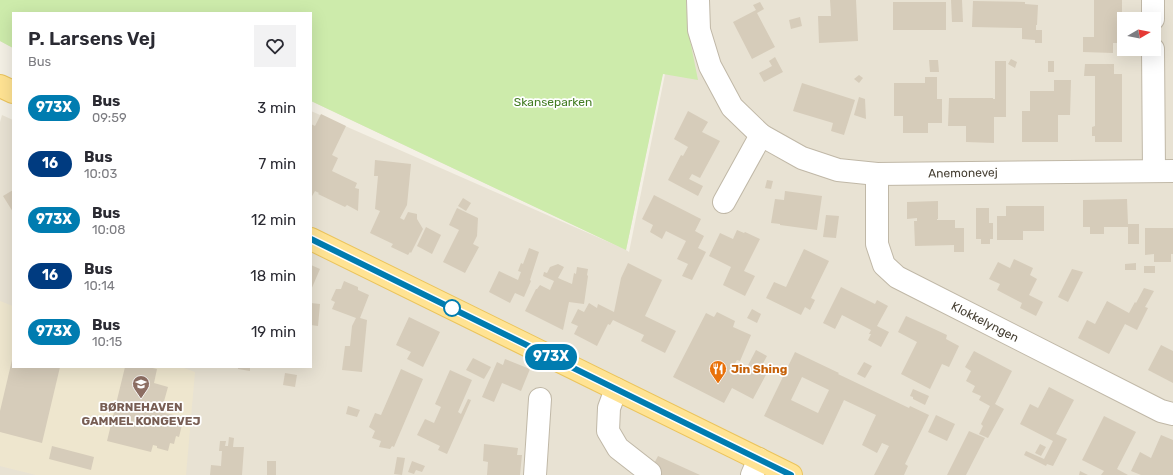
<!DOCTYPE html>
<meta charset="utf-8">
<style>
body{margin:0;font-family:Rubik,sans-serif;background:#f2f2f3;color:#2b2b33;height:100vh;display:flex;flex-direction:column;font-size:15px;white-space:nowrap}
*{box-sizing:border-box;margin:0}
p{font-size:13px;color:#7c7c81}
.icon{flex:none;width:22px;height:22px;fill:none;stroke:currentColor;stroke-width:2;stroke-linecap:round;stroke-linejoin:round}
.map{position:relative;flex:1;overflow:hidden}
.sheet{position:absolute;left:12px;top:12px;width:300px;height:356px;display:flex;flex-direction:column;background:#fff;border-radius:0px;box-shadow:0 4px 16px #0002}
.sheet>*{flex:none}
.badge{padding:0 8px;border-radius:13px;font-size:14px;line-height:26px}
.needle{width:26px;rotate:80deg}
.controls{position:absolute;left:1117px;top:12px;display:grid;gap:8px}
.controls a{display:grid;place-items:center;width:44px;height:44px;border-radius:0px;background:#fff;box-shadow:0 4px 16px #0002;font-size:20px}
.map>.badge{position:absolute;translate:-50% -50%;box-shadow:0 0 0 2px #fff}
.round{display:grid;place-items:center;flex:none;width:42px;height:42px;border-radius:0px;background:#f2f2f3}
.headline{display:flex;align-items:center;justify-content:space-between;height:68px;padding:0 16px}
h1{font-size:19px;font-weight:600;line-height:30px}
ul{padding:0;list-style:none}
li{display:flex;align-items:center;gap:12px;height:56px;padding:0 16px}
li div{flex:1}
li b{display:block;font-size:15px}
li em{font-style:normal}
li .badge{min-width:44px;font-weight:700;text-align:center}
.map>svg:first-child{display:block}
.residential{fill:#e8e2d3;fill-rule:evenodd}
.education{fill:#eee6ce}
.green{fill:#cdebab}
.building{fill:#d6ccba;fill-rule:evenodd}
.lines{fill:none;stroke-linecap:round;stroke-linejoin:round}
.minor-casing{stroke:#c0b8a7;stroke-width:24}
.major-casing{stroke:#ebc45c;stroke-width:24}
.minor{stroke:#fff;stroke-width:22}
.major{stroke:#ffe393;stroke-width:22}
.line-casing{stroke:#fff;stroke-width:9}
.line{stroke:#007cb0;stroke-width:6}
.stop-dot{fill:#fff;stroke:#007cb0;stroke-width:2}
.labels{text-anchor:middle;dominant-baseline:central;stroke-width:3.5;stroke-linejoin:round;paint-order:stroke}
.park-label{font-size:12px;fill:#437c24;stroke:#fff}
.street-label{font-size:12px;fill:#474034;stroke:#fff}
.food-label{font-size:12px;font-weight:bold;fill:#c56008;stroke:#fff;text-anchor:start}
.education-label{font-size:12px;font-weight:bold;fill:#785e54;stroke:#fff}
</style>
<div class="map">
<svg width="1173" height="475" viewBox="0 0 1173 475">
<rect width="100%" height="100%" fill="#f4f0e5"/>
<path class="residential" d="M0 0H678L626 250 629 252 680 0H1173V475H0V122L2 115 13 120V367H311V111L620 247 311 101V13H13V48L0 41ZM1124 19H1154V49H1124Z"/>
<path class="education" d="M0 301 13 306V367H181L195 372 186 475H36L0 466Z"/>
<path class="green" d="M0 0H686L688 30 698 80 663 74 626 250 311 101V13H13V48L0 41Z"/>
<g class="building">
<path d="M830 0H856L858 41 819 43 818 16H831Z"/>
<path d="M951 0H962L963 22H952Z"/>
<path d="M1094 0H1122V43H1113V53L1083 52V37H1094Z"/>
<path d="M973 1 1025 2V4L1038 5 1037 25H1036V30H1042V43H1035V40L1022 39V28L972 27Z"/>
<path d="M760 2 764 9 757 13 775 47 752 59 733 22 756 10 753 5Z"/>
<rect x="893" y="2" width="53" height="28"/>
<path d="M800 17 802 26 791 29 789 20Z"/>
<path d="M775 57 783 72 764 82 759 73 772 66 769 61Z"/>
<path d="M1011 59 1017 62 1015 68 1008 64Z"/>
<path d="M929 60H938L939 72H930Z"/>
<path d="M995 61H1006V117H994V143L966 142V126H948L949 98H993V99H995Z"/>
<rect x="1048" y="61" width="6" height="11"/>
<path d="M1085 64H1114V74H1122V142H1095V136H1092V127L1095 126V76H1084Z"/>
<path d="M859 75 863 78 859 83 854 79Z"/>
<path d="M925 77H937V99H942V123H928V133H903V116H894V83H925Z"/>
<path d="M1054 80H1071L1070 115H1058V142H1022V111H1030V91H1054Z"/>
<path d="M802 83 855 100 844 135 831 131 833 123 793 111Z"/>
<path d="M859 97 865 99 866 119 854 115Z"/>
<path d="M688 111 708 122 702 132 720 141 700 178 692 174 689 179 703 186 698 196 668 180 681 155 683 156 688 147 674 139Z"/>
<path d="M321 114 346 126 332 155 338 158 332 171 357 183 355 188 359 189 358 211 347 205 345 207 318 194 319 193 315 191 311 198V124L315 126Z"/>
<path d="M375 160 411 164 407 205 400 218 404 220 408 212 417 214V219L423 229 411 253 410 252 408 255 391 247 393 244 370 233 380 211 375 209 378 176H374Z"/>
<path d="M767 180 773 181 771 189 765 188Z"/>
<path d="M13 190V212L3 196Z"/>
<path d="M785 191 822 196 817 230 780 225V224L771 223 775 199 784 200Z"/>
<path d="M654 195 701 219 695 231 704 236 698 248 706 252 692 280 682 276 688 264 677 259 686 241 666 231 662 239 650 232 653 225 642 219Z"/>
<path d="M463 198 471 203 466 211 458 206Z"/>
<path d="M1127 199 1128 224H1139V244H1128V227H1104V234H1090V227H1083V200Z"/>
<path d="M938 201V219H937V220H955V228H964V252H954V245L915 246 914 221H917V218L907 219V202Z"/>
<path d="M1006 206H1044V231H1023V240H997V216H1006Z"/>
<path d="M457 208 478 218 477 236 473 244 479 247 465 273 443 262 459 230 449 225Z"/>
<path d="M976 208H989V223H993V239H990V244H981V239H976Z"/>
<path d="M826 215 839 216 836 238 823 237Z"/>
<path d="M426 227 441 235 432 254 417 246Z"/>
<path d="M1145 228H1173V254H1171V262H1154V254L1145 255Z"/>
<path d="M737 230 744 233 745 232 760 239 744 271 755 276 745 296 723 285 731 267 709 256 720 233 733 239Z"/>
<path d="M529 248 539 252 530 280 531 281 524 297 515 293 510 303 489 292 499 271 518 280 521 272 518 271 521 263 523 264Z"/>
<path d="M804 249 829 261 811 298 815 300 810 310 805 307 801 315 766 298 774 282 786 287Z"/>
<path d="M1014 259 1033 268 1030 275 1037 279 1029 295 1043 302 1036 316 1020 308 1022 303 997 290 1000 284 989 279 998 262 1010 268Z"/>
<path d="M628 263 662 280 645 316 676 331 665 353 641 341 644 335 613 320 610 325 608 324 597 346 574 334 578 326 571 323 578 309 584 312 589 303 597 308 598 304 614 312 621 278Z"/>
<path d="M1136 263V270H1125V264Z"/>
<path d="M558 264 564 267 558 278 572 284 574 273 576 274 577 267 588 269 587 275 588 276 584 304 569 302 563 330 525 311 536 289H537L540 285 550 290 554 281 543 276 544 272 547 273 550 267Z"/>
<path d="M311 265 320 269 311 290Z"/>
<rect x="1144" y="266" width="11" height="7"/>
<path d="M1072 269 1083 272 1068 302 1058 297Z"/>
<path d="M344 281 358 287V290L369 295 360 318 367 320 362 372 342 370 345 346H350L352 326 356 318 332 309 335 302 331 300 336 289H341Z"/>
<path d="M841 287 875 304 877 300 888 306 877 326 889 332 881 347 868 340 871 334H869L871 330 842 315 835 329 823 323Z"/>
<path d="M1144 288 1154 291 1145 307 1148 308 1137 330 1125 324 1109 354 1078 338 1087 320 1095 324 1107 301 1129 313 1135 302 1136 303Z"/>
<path d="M311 303 320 304 318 326 311 325Z"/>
<path d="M752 309 761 314 757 323 747 318Z"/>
<path d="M717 312 735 321 733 327 751 335 740 361 737 360 734 365 745 371 756 350 767 356 761 367 768 371 753 399 732 388 724 403 673 377 706 313 714 317Z"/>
<path d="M906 316 947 335 946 339 959 346 949 367 942 364 930 389 901 374 917 342 898 332Z"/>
<path d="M409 317 440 332 423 367 407 359 411 352 396 345Z"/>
<path d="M1161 345 1173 351V383L1148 370Z"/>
<path d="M974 351 1012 371 995 404 1004 409 988 438 979 434 983 426 981 424 990 406 979 400 981 396 972 392 975 386 966 381 971 371 965 367Z"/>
<path d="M795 352 839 373 838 374 909 408 910 406 929 415 905 464 908 466 904 475H874L889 446 882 443 877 453 862 445 876 415 844 400 823 445 764 416ZM802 377 829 390 818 413 791 400Z"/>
<path d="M473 358 491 367 484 379 466 370Z"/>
<path d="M505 359 530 369 521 391 502 383 494 402 482 397 497 362 503 365Z"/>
<path d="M12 360 13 367H60L42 443 0 432V411Z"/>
<path d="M864 362 872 366 865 378 857 374Z"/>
<path d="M125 367H148L157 369 154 383 168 387 161 412 174 415 172 423 182 425 179 437 176 436 174 444 170 443 168 451 157 448V446L153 445 151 452 107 441Z"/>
<path d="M238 367H250V371L238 369Z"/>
<path d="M401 369 423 379 394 447 392 446 390 449 379 447 381 441 372 438 375 431 369 427 375 413 381 415Z"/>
<path d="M450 370 472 380 458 412 461 414 468 399 471 400 447 454 438 450 440 446 417 435 425 419 434 423 441 407 435 404Z"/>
<path d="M285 373 297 375 295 387 283 385Z"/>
<path d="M1049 387 1074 400 1056 434 1067 439 1053 466 1047 464 1046 466 1024 455 1026 451 1044 459 1053 441 1020 424 1030 404 1038 408Z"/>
<path d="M913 389 929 396 925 405 913 399V397L910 396Z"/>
<path d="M348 406 360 410 357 417 346 414Z"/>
<path d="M936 415 955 424 947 441 928 432Z"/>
<path d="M1104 416 1136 432 1117 469 1128 475H1101L1104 471 1082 460Z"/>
<path d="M969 431 985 438 966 475H947Z"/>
<path d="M1161 435 1173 440V475H1141L1131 471 1140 452 1151 458Z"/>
<path d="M229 437 234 438 233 447H244L242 475H210L211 465 221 466 222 451H219L220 441H226L225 446H228Z"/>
<path d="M484 444 518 448 517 455H522L520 475H487L488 462 483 461Z"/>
<path d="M1040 444 1046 447 1041 456 1035 453Z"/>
<path d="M52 446 94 457 91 470 49 459Z"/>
<path d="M658 456 700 475H648Z"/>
<path d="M397 457 405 458 402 475 394 474Z"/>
<rect x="267" y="461" width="9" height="14"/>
<path d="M412 461 425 466 422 472 416 470 414 474 408 472Z"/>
<path d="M1080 471 1088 475H1079Z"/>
</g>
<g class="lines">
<defs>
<g id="minor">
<path d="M698 0 699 30 710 66 732 107 761 135 802 158 838 170 877 174 1173 171"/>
<path d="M1153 0V19"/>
<path d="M1153 49 1154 171"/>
<path d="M877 174V244L884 265 897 277 1161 411 1173 414"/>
<path d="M724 202 761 135"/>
<path d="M616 389 609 408 608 431 618 448 650 473"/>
<path d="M535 475 540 399"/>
<path d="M752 475 759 459"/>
</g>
<g id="major">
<path d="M0 86 13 92"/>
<path d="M311 239 791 475"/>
</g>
</defs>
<use href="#minor" class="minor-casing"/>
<use href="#major" class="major-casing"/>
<use href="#minor" class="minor"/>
<use href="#major" class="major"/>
</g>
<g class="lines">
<defs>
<path id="line" d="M311 239 791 475"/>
</defs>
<use href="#line" class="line-casing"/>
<use href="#line" class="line"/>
</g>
<defs>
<symbol id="restaurant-pin" viewBox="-11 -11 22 30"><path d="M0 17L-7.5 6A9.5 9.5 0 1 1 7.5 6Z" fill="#e8710a" stroke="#fff"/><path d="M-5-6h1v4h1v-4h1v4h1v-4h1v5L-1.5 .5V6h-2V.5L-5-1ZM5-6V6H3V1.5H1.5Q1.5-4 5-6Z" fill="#fff"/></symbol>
<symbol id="school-pin" viewBox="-11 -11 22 30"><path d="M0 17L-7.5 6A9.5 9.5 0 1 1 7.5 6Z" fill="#8d6e63" stroke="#fff"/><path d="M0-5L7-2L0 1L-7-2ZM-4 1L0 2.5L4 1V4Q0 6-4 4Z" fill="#fff"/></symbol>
</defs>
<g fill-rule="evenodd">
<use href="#restaurant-pin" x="708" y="359" width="20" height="27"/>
<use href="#school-pin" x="131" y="374" width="20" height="27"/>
</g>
<circle class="stop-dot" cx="452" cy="308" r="8"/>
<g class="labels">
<g class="park-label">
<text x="553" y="102">Skanseparken</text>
</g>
<g class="street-label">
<text transform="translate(963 173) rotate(-1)">Anemonevej</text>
<text transform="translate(985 322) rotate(27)">Klokkelyngen</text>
</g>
<g class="food-label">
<text x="731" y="369">Jin Shing</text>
</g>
<g class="education-label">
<text x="141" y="407">BØRNEHAVEN<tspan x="141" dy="14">GAMMEL KONGEVEJ</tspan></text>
</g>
</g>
</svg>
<div class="controls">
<a><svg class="needle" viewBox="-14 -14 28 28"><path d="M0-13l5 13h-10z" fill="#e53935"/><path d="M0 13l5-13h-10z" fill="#7c7c81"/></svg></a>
</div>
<b class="badge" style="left:551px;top:357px;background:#007cb0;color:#fff">973X</b>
<section class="sheet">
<div class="headline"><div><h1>P. Larsens Vej</h1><p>Bus</p></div><a class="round"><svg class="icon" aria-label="heart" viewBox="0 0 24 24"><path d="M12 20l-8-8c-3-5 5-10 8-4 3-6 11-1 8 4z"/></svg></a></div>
<ul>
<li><span class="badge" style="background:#007cb0;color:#fff">973X</span><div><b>Bus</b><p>09:59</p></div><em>3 min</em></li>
<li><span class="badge" style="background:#003b80;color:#fff">16</span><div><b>Bus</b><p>10:03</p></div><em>7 min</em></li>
<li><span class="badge" style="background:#007cb0;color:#fff">973X</span><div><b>Bus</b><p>10:08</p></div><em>12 min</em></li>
<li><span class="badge" style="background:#003b80;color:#fff">16</span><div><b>Bus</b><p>10:14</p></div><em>18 min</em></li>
<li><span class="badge" style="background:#007cb0;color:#fff">973X</span><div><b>Bus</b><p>10:15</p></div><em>19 min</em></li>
</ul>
</section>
</div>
